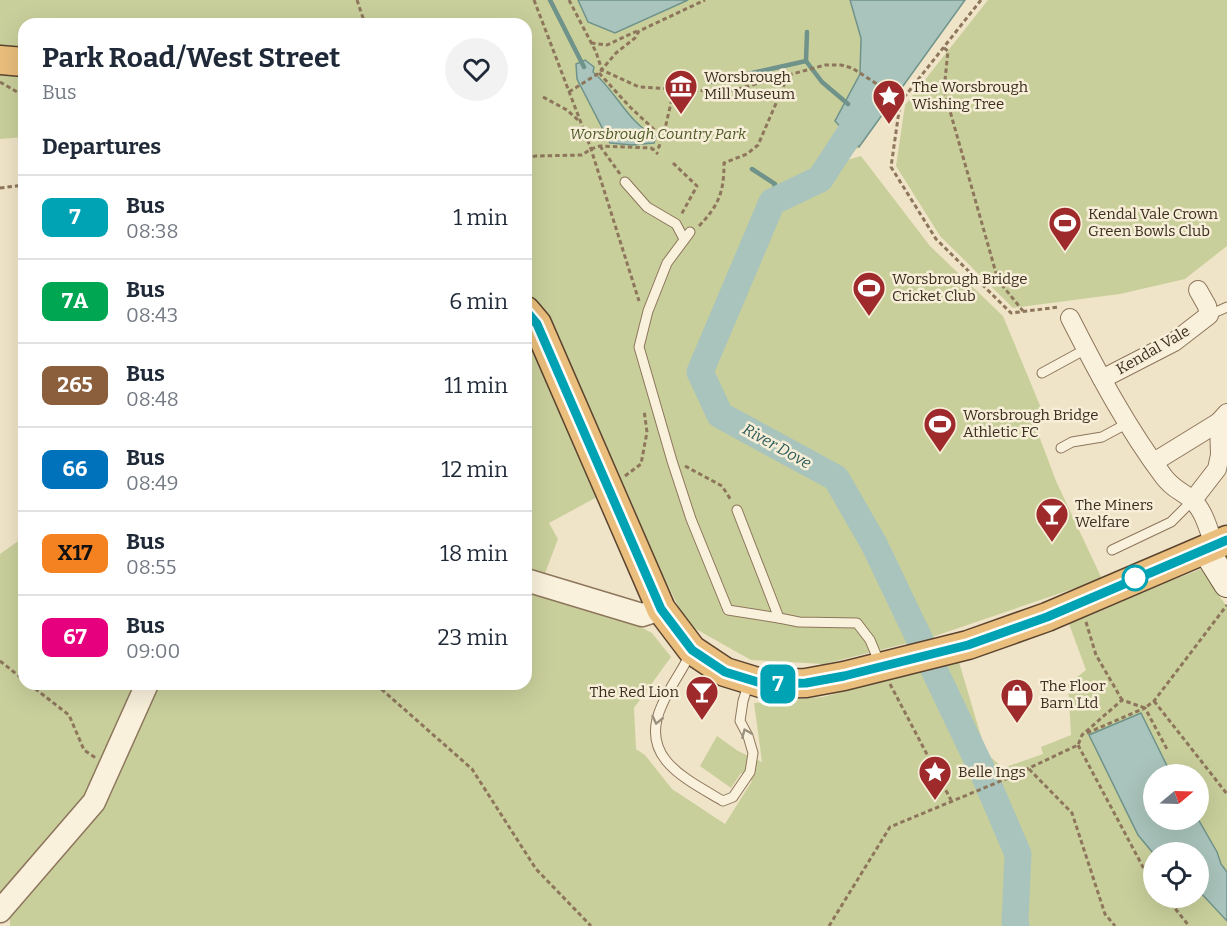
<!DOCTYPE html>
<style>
body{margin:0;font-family:Bitter,serif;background:#f2f2f3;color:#1f2937;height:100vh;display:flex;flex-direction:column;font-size:22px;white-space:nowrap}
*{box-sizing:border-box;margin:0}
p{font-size:20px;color:#747a83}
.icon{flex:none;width:33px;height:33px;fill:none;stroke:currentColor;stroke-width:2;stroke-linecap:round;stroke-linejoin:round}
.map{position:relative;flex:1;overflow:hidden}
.panel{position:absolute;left:18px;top:18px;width:514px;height:672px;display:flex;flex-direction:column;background:#fff;border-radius:18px;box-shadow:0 6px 24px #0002}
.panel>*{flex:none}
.badge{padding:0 12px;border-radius:9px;font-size:21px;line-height:39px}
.needle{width:39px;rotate:71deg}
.fabs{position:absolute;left:1143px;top:764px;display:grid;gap:12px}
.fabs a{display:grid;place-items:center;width:66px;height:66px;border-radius:50%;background:#fff;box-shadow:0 6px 24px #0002;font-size:30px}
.map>.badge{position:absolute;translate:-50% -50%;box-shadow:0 0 0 3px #fff}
h2{padding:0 24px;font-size:22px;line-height:54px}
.round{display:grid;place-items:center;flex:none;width:63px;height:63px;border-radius:32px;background:#f2f2f3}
.head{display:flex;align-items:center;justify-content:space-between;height:102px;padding:0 24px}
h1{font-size:28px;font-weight:700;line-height:45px}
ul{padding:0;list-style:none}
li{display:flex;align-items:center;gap:18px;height:84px;padding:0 24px;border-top:2px solid #e0e1e3}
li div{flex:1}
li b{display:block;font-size:22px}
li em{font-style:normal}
li .badge{min-width:66px;font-weight:700;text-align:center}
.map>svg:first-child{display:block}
.green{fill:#c9cf9b;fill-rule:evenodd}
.water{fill:#a9c4bc;stroke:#6f938a;stroke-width:1.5}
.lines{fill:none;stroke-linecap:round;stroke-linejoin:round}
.stream{stroke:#6f938a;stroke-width:4.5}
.river{stroke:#a9c4bc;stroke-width:27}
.service-casing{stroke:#8d765c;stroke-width:11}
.minor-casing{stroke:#8d765c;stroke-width:20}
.tertiary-casing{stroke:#8d765c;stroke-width:25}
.secondary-casing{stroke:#6f573f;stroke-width:28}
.trunk-casing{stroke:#5b4430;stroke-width:31}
.path{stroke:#8d765c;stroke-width:3;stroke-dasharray:4.5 3;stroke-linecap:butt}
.service{stroke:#faf1dc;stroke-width:9}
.minor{stroke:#faf1dc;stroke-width:18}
.tertiary{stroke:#faf1dc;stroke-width:22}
.secondary{stroke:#faf1dc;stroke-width:26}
.trunk{stroke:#eabe7c;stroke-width:28}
.oneway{stroke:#9c907e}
.line-casing{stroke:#fff;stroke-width:14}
.line{stroke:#00a3b4;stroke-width:9}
.stop-dot{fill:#fff;stroke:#00a3b4;stroke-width:3}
.labels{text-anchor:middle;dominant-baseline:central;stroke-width:5;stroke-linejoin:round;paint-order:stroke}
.poi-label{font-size:15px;fill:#3d2e20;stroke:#f7eed8;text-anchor:start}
.park-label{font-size:15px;font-style:italic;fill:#4d5a26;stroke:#f7eed8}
.street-label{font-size:15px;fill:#3d2e20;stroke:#f7eed8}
.water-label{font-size:16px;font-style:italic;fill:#2f5d5a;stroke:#f7eed8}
</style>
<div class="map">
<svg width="1227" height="926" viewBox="0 0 1227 926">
<rect width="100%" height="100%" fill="#f0e4c8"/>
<g class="green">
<path d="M0 0H965L859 147 843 161 861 156 930 246 1003 316 1041 408 1035 425 1056 481 1102 579 932 637 824 664 751 660 687 624 626 501 597 497 549 523 558 539 544 576 652 633 671 657 634 708 636 749 645 755 672 789 725 824 752 781 741 773 731 788 700 766 717 736 738 751 762 762 754 703 823 697 959 662 986 753 1003 768 1043 754 1041 747 1071 735 1068 684 1086 670 1068 621 1201 569 1227 607V926H10V914L111 795 159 684H526V24H24V137L0 139ZM1154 774H1198V819H1154ZM1154 852H1198V897H1154Z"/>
<path d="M988 0H1227V246L1185 279 1120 294 1013 308 940 236 896 166 905 105Z"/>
<path d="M24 537V684H136L88 797 0 899V554Z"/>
</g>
<g class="water">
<path d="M578 0H688L615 33 588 22Z"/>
<path d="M850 0H965L859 147 835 121 860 74 861 38Z"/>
<path d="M585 60 594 67 593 72C616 91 628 123 656 137L654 143 632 145 610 143 577 79 576 64Z"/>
<path d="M1141 713 1171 774H1154V819H1198L1217 852 1221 864 1227 872V921L1199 891 1198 852 1153 853 1138 835 1089 735Z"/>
</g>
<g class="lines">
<g class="stream">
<path d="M550 0 584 67"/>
<path d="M806 61 807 32"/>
<path d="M712 82 806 61 822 82 848 104"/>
<path d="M752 169 775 184 772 202"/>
</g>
<path class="river" d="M867 107 820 179 772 202 700 372 720 415 836 478 874 544 982 770 1018 854 1015 922 1016 926"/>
<defs>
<g id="service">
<path d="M625 182 647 207 676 224 684 239"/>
<path d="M690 232 667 263 648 311 639 347 672 461 691 519 728 610 779 618"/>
<path d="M1209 315 1227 307"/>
<path d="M1042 373 1086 349"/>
<path d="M1061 448 1072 442 1102 437 1128 423"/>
<path d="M737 510 779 618 799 622 857 623 870 640 880 664"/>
<path d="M1112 550 1171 522 1193 500"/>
<path d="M691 652C683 670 670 686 662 705 638 757 684 778 723 801L733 797 750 772 753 753 748 736 740 721 743 701 749 682"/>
</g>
<g id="minor">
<path d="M1070 318C1098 373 1127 428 1164 477 1175 491 1181 490 1192 500 1204 510 1209 531 1214 545"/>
<path d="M1102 379 1174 342 1209 315 1207 306 1198 290"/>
<path d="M1154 462 1219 422"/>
<path d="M1193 500 1217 469 1220 455 1219 422 1227 413"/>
</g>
<g id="tertiary">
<path d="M526 580 642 615 661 609"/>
<path d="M0 911 94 802 147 684"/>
</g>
<path id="secondary" d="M1205 549 1227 584"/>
<g id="trunk">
<path d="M0 60 24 62"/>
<path d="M526 311 537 324 661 609 692 650 725 672 764 684 806 683 844 676 968 645 1047 617 1227 540"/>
</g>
</defs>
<use href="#service" class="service-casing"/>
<use href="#minor" class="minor-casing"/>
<use href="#tertiary" class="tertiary-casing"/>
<use href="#secondary" class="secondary-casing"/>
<use href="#trunk" class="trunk-casing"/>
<g class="path">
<path d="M357 0 365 24"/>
<path d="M534 0 591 149 639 301"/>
<path d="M569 0 596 52 602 70 639 87 727 92 825 65H841L852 68 902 100"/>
<path d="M981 0 902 100 899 111 891 167 936 239 1011 313 1059 307"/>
<path d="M591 43 607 45 637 31"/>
<path d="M944 48 948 51 944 90 998 280 1023 311"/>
<path d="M599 73 630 107 662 137 659 147 654 149"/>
<path d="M0 82 24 96"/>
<path d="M569 92 599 73 616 53 635 38 639 31 705 0"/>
<path d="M543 97 567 110 578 120"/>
<path d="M664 133 674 90"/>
<path d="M600 146 620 174"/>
<path d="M526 160 535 156 582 155 591 149 600 146 651 148 658 154"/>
<path d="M673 163 697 186 681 215"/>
<path d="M0 188 24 185"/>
<path d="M699 226C719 205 724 192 724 163L747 154 758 145 787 78"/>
<path d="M685 466 722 486 731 500"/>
<path d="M625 476 641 464 647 432 644 410"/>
<path d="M1086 622 1096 655 1122 700"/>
<path d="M0 661 24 680"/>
<path d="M29 684 69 715 84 750 96 758"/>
<path d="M360 684 379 687 472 769 536 869 591 926"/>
<path d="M890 684 951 800"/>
<path d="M1154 701 1227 794"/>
<path d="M1087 733 1145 708 1168 751"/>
<path d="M1078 745 1144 869 1154 881"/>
<path d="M1029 769 1072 813 1105 914 1115 926"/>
<path d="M1166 897 1189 926"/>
<path d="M829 926 890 827 1008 778 1078 745 1082 735 1122 700 1145 708 1154 701 1227 605"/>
</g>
<use href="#service" class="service"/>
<use href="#minor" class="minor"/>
<use href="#tertiary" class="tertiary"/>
<use href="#secondary" class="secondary"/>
<use href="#trunk" class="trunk"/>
</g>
<defs><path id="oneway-chevron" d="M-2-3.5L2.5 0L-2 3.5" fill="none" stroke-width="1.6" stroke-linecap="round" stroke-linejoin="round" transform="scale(1.5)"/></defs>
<g class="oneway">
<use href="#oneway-chevron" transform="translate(657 720) rotate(103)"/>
<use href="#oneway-chevron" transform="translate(746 733) rotate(-113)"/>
</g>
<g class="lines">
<defs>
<path id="line" d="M526 311 537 324 661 609 692 650 725 672 764 684 806 683 844 676 968 645 1047 617 1227 540"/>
</defs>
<use href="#line" class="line-casing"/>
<use href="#line" class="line"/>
</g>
<defs>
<symbol id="museum-pin" viewBox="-11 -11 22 30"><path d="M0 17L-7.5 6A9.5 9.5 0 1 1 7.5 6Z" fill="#9e2a2b" stroke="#f7eed8"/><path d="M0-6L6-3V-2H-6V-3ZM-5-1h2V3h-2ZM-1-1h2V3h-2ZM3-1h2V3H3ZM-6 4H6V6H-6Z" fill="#fff"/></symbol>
<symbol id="sight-pin" viewBox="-11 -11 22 30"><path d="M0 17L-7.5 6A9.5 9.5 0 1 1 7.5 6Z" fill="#9e2a2b" stroke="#f7eed8"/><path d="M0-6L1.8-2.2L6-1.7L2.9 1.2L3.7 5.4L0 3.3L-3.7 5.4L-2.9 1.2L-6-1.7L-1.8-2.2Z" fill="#fff"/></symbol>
<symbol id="stadium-pin" viewBox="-11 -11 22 30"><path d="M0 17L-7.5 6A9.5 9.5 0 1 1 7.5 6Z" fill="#9e2a2b" stroke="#f7eed8"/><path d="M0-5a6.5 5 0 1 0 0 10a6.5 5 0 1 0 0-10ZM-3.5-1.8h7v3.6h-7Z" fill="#fff"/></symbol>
<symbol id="bar-pin" viewBox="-11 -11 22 30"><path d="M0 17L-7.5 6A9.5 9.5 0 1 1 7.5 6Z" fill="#9e2a2b" stroke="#f7eed8"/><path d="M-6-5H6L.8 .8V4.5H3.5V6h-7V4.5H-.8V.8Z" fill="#fff"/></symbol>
<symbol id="shop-pin" viewBox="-11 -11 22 30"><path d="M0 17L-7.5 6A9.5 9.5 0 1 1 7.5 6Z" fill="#9e2a2b" stroke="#f7eed8"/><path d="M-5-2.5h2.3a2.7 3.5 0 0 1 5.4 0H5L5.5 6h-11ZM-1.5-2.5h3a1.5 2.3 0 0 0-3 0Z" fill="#fff"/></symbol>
</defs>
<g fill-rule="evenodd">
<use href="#museum-pin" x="662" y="67" width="38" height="52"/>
<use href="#sight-pin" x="870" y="77" width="38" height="52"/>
<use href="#stadium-pin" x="1046" y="204" width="38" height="52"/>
<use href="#stadium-pin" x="850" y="269" width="38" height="52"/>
<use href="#stadium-pin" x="921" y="405" width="38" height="52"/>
<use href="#bar-pin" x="1033" y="495" width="38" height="52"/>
<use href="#bar-pin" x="683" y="673" width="38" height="52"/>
<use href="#shop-pin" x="998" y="676" width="38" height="52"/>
<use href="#sight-pin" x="916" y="753" width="38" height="52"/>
</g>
<circle class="stop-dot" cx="1135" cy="578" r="12"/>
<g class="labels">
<g class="poi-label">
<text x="704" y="77">Worsbrough<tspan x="704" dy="17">Mill Museum</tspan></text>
<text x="912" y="87">The Worsbrough<tspan x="912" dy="17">Wishing Tree</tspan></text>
<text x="1088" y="214">Kendal Vale Crown<tspan x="1088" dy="17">Green Bowls Club</tspan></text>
<text x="892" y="279">Worsbrough Bridge<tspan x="892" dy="17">Cricket Club</tspan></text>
<text x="963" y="415">Worsbrough Bridge<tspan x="963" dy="17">Athletic FC</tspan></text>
<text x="1075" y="505">The Miners<tspan x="1075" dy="17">Welfare</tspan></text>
<text x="1040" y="686">The Floor<tspan x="1040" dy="17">Barn Ltd</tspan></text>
<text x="679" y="692" text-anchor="end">The Red Lion</text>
<text x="958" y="772">Belle Ings</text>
</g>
<g class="park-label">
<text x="658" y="134">Worsbrough Country Park</text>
</g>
<g class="street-label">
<text transform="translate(1153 350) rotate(-30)">Kendal Vale</text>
</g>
<g class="water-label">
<text transform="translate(777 446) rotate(29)">River Dove</text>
</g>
</g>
</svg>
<div class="fabs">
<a><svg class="needle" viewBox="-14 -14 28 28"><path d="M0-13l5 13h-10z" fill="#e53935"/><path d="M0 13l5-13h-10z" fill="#747a83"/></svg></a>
<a><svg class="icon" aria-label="locate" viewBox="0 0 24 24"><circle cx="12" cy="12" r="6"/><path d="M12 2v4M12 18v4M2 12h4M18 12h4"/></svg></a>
</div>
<b class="badge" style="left:778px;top:684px;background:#00a3b4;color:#fff">7</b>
<section class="panel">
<div class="head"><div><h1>Park Road/West Street</h1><p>Bus</p></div><a class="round"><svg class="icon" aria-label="heart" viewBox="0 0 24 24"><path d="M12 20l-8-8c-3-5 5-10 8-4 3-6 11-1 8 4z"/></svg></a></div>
<h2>Departures</h2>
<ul>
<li><span class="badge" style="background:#00a3b4;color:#fff">7</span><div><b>Bus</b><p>08:38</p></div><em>1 min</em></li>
<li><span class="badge" style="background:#00a651;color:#fff">7A</span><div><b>Bus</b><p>08:43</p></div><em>6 min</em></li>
<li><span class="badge" style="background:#8b5e3c;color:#fff">265</span><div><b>Bus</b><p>08:48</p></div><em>11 min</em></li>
<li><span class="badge" style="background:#0072bc;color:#fff">66</span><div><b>Bus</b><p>08:49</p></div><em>12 min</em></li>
<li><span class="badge" style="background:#f58220;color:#111">X17</span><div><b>Bus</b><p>08:55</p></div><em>18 min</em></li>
<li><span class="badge" style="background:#e6007e;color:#fff">67</span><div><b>Bus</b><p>09:00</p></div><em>23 min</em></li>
</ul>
</section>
</div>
